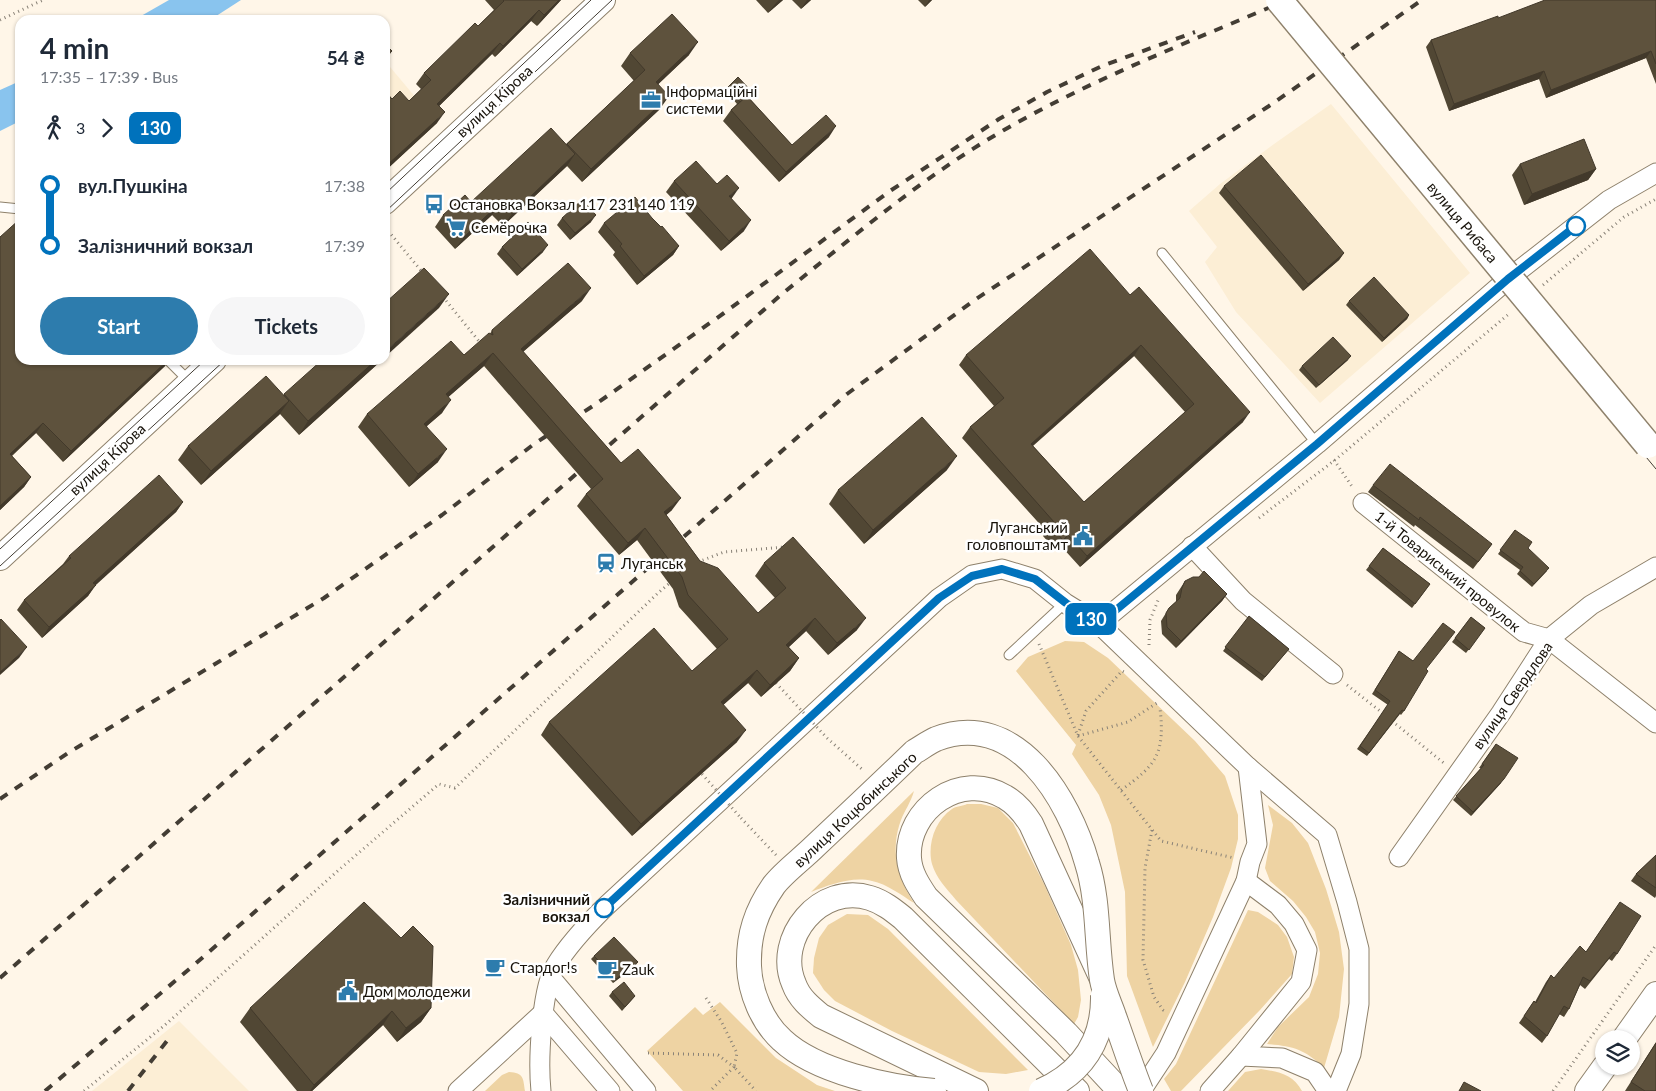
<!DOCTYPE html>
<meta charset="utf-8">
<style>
body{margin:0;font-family:Lato,sans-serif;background:#f6f6f7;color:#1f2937;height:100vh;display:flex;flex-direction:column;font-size:19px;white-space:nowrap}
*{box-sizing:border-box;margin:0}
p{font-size:16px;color:#747a83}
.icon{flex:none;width:28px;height:28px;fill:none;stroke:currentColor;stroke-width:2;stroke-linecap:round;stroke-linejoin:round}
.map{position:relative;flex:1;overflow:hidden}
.details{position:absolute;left:15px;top:15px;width:375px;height:350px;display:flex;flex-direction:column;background:#fff;border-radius:15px;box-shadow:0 1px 4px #0004}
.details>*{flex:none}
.badge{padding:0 10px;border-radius:8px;font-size:18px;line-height:32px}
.controls{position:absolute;left:1595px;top:1030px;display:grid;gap:10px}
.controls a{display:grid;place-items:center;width:45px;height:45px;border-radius:50%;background:#fff;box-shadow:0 1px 4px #0004;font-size:25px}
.map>.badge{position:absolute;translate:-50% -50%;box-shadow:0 0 0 2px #fff}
.legs{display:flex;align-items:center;gap:8px;height:55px;padding:0 25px;font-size:16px}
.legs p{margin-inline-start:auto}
.overview{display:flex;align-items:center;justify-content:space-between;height:85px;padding:0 25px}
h1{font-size:28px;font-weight:700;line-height:38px}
.cta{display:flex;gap:10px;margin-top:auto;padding:10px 25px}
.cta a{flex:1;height:58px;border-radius:30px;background:#2d7cad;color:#fff;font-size:20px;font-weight:700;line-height:58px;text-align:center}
.cta a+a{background:#f6f6f7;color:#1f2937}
ul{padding:0 25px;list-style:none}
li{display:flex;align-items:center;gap:18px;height:60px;font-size:19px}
li i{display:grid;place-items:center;width:8px;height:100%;margin:0 6px;background:currentColor}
li i::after{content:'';width:12px;height:12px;margin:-6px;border:4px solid;border-radius:50%;background:#fff}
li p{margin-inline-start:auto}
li:first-child i{background:linear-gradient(#0000 50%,currentColor 0)}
li:last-child i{background:linear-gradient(currentColor 50%,#0000 0)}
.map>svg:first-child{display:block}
.built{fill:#fceed5}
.green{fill:#eed3a3}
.water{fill:#89c4ee}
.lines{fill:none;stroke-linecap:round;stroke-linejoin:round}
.service-casing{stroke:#8e816b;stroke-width:11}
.minor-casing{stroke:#8e816b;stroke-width:21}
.tertiary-casing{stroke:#8e816b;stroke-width:26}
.path{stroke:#898277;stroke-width:3;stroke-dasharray:1 4;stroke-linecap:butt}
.service{stroke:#fff;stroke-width:9}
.minor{stroke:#fff;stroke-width:19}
.tertiary{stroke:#fff;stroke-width:24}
.tram{stroke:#433d34;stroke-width:1}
.rail{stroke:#433d34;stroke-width:4;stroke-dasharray:9 9;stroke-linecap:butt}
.tertiary-bridge-casing{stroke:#8e816b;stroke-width:26;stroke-linecap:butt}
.secondary-bridge-casing{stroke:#8e816b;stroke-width:29;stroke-linecap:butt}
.path-bridge{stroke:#898277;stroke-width:3;stroke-dasharray:1 4;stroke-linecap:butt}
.tertiary-bridge{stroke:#fff;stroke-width:24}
.secondary-bridge{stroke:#fff;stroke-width:26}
.wall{fill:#514734;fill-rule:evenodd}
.shaded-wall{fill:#42392b}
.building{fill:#5e523d;stroke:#42392b;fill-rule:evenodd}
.line-1-casing{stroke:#fff;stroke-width:11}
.line-1{stroke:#0072bc;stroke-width:8}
.stop-1-dot{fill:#fff;stroke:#0072bc;stroke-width:2.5}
.labels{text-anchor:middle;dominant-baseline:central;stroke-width:5;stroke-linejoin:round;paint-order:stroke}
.poi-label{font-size:15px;fill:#17120a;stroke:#fff;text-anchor:start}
.street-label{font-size:15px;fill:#17120a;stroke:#fff}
.stop-label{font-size:15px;font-weight:bold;fill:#17120a;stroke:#fff;text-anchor:end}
</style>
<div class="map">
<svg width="1656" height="1091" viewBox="0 0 1656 1091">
<rect width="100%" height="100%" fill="#fff6e8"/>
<g class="built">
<path d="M385 61 437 123 385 171Z"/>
<path d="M1331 104 1470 273 1320 403 1236 312 1205 262 1217 247 1189 211 1220 184 1274 144Z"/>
<path d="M179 1021 249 1091H92Z"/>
</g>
<g class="green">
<path d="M1065 641 1084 642 1108 658 1195 741 1225 776 1238 815V839L1231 868 1213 917 1185 982 1153 1047 1127 976 1125 892 1111 825 1099 795 1072 754 1076 745 1016 671 1028 657Z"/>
<path d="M914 791C911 802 905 810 901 820 890 850 897 877 914 903 901 895 887 884 872 881 852 876 829 885 811 892Z"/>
<path d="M967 804H981L998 808 1013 823 1044 884 1071 945 1078 970 1081 1000 1078 1017 1074 1024 956 900C947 889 936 878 932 864 927 845 935 820 952 809 956 806 963 806 967 804Z"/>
<path d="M1268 805 1292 823 1308 843 1326 889 1339 932 1344 969 1339 1017 1324 1068C1305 1049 1292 1046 1267 1044L1278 1027 1309 997 1318 974 1320 953 1315 932 1306 917 1293 901 1270 881 1265 868 1273 825Z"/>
<path d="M1248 910 1258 912 1278 925 1287 937 1294 957 1292 974 1260 1010 1181 1091H1171L1164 1079 1176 1064Z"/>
<path d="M847 914 868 915 888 929 1028 1070 1006 1074 979 1072 892 1031 835 1001 824 990 813 973 814 958 819 938 828 925Z"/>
<path d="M720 1002 776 1058 817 1085 835 1091H683L647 1051 695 1007 703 1015Z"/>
<path d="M1261 1069C1279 1072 1293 1074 1302 1091H1228L1245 1072Z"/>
<path d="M509 1072C524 1073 523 1078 525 1091H485L502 1075Z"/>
</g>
<g class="water">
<path d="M169 0H241L210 20H134Z"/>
<path d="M20 81V121L0 131V90Z"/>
</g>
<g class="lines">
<defs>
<g id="service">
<path d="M0 207 20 209"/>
<path d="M1162 253 1317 444"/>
<path d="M168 360 189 381"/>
<path d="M1009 655 1065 603"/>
</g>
<g id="minor">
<path d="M1363 503 1524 632 1549 639 1656 723"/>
<path d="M1192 546 1243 601 1333 674"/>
<path d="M1099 624 1317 444 1508 279 1609 200 1656 173"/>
<path d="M1399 857 1501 713 1549 639 1591 605 1656 567"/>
<path d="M551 978 646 1091"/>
<path d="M1241 1056 1282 1058 1315 1072 1328 1091"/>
<path d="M458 1091 543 1013 610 1091"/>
<path d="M541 1091C538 1062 541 989 556 965 569 944 587 925 604 908L939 598 972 575 1002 569 1035 579 1065 603 1099 624 1248 767 1327 835 1347 902 1359 949V1004L1351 1054 1336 1091"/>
<path d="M1141 1091 1166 1053 1246 881 1250 862 1257 844 1248 767"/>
<path d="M1210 1091 1241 1056 1301 982 1307 950 1294 924 1278 905 1246 881"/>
</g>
<g id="tertiary">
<path d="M385 202 603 0"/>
<path d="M0 558 214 360"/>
<path d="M1101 977 1031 824C1024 813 1017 804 1005 797 961 770 906 809 909 858 910 873 918 885 926 897L1066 1033 1120 1091"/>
<path d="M1624 1039 1656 994"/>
<path d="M976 1091 821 1016C810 1007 799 998 794 984 774 938 821 882 870 898 883 902 893 910 903 918L1077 1091"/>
<path d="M1587 1091 1605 1066"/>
</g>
</defs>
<use href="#service" class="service-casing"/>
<use href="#minor" class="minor-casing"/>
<use href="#tertiary" class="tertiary-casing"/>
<g class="path">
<path d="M0 20 43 0"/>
<path d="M385 227 423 273"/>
<path d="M1543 285 1624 217 1656 199"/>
<path d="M443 297 482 345"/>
<path d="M1334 460 1353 488"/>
<path d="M1259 518 1335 460 1510 313"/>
<path d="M698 562 724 552 785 547"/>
<path d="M1039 644 1078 736 1161 841 1234 858"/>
<path d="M1149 645 1150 620 1159 598"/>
<path d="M1347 685 1385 715"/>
<path d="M1392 721 1445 764"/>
<path d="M1078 735 1086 711 1122 671 1124 672"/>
<path d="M1078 736 1128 722 1157 703"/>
<path d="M827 738 864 771"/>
<path d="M1121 790C1157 765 1165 753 1160 708"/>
<path d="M741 818 776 855"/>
<path d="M1152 830 1145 868 1143 960 1154 997 1163 1010 1167 1012"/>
<path d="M706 998 721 1021 737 1053 734 1067 756 1091"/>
<path d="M648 1053 718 1055 734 1067 710 1091"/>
<path d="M84 1091 165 1025 341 868 439 784 455 788 658 593 671 582"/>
<path d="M1553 1091 1656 945"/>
</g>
<use href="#service" class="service"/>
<use href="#minor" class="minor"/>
<use href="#tertiary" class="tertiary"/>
<g class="tram">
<path d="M1267 0 1656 469"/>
<path d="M1292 0 1656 435"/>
<path d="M385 194 591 0"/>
<path d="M385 212 612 0"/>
<path d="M0 549 205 360"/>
<path d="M0 566 225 360"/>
</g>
<g class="rail">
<path d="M0 799 68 753 324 598 442 515 534 444 596 404 724 313 890 191 999 119 1047 92 1102 66 1195 32"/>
<path d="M0 978 782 294C854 236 924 176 1004 130 1094 78 1192 41 1287 0"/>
<path d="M45 1091 194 965 847 394 976 299 1269 106 1422 0"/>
<path d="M128 1091 170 1037"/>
</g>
<defs>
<g id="tertiary-bridge">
<path d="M934 1091C888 1087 816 1072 782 1040 762 1022 750 992 749 966 748 935 756 911 774 885 784 872 803 858 815 846 848 815 881 784 914 752 921 748 929 742 936 739 1016 708 1069 799 1087 863 1099 901 1096 941 1102 980 1104 992 1110 1004 1114 1016 1123 1041 1131 1066 1141 1091"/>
<path d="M1041 1091C1082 1073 1104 1040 1103 995"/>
</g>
<path id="secondary-bridge" d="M1279 0 1648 445"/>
</defs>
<use href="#tertiary-bridge" class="tertiary-bridge-casing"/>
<use href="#secondary-bridge" class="secondary-bridge-casing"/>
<g class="path-bridge">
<path d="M776 683 827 738"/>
<path d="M702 774 741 818"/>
</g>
<use href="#tertiary-bridge" class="tertiary-bridge"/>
<use href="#secondary-bridge" class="secondary-bridge"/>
</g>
<g class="wall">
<path d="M485 0H561L537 26 531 21 495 57 492 54 439 106 437 123 385 171V91L392 99 409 101 421 89 416 84 424 73 478 26 494 10Z"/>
<path d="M756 0H783L768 13Z"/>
<path d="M792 0H811L801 9Z"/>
<path d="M918 0H932L925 7Z"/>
<path d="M1656 0V84L1646 58 1546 98 1539 79 1449 111 1426 47 1431 40 1498 18Z"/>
<path d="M630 53 689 55 658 84 660 109 582 182 567 166 503 226 492 215 455 249 435 227 443 215 471 202 566 144 634 81 621 66Z"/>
<path d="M728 87 753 93 749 98 792 145 829 137 779 182 723 121 731 110 737 104 725 90Z"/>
<path d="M1520 164 1596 169 1588 180 1524 205 1512 175Z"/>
<path d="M674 181 717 184 731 199 744 231 721 251 666 192Z"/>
<path d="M1224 186 1344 253 1339 260 1303 291 1219 193Z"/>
<path d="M562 218 591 222 570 240 557 225Z"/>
<path d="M652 218 679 246 673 255 637 285 613 255 615 252 598 232 604 223Z"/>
<path d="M0 237 20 360 165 366 63 462 36 433 12 456 31 477 24 487 0 510Z"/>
<path d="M502 247 543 252 517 276 497 254Z"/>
<path d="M1130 295 1243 422 1080 567 1061 546 1056 551 1043 536 1046 531 962 438 970 427 994 406 959 365 966 355ZM1134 356 1185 412 1084 502 1033 446Z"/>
<path d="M582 301 523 352 621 463 672 510 666 515 700 561 758 613 775 598 755 576 764 563 857 630 828 655 806 631 789 647 799 658 790 671 761 697 748 683 723 705 737 742 632 836 541 735 549 722 692 671 717 649 679 607 673 589 637 540 619 555 577 506 586 494 591 489 484 366 448 397 442 413 427 426 438 462 409 487 358 427 367 414 464 355 490 334 492 330Z"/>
<path d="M1349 301 1409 315 1407 319 1382 342 1346 305Z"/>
<path d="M382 360 299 435 280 414 201 485 178 460 188 446 283 395Z"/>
<path d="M1348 360 1316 388 1299 370 1302 366Z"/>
<path d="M947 470 864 544 829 504 838 490Z"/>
<path d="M1373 485 1492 544 1473 569 1415 525 1414 527 1368 492Z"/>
<path d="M183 502 176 512 95 585 88 596 42 638 17 610 24 600 63 564 69 556Z"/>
<path d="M1515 530 1528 548 1547 571 1532 587 1517 574 1520 570 1498 554Z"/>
<path d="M1383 548 1430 584 1412 608 1366 570Z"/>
<path d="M1185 581 1227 594 1222 601 1176 648 1162 634 1161 621 1169 608 1176 602V595Z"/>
<path d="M1249 616 1289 649 1262 681 1223 651Z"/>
<path d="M1471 617 1485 628 1466 653 1452 642Z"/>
<path d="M1399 651 1426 670 1404 711 1401 715 1400 714 1367 756 1357 749 1388 705 1372 694Z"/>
<path d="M1496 744 1501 783 1471 816 1453 800 1481 768H1479Z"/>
<path d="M1656 855V896L1655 898 1631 881 1636 874Z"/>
<path d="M1620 902 1617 954 1612 961 1609 959 1585 989 1580 985 1569 1009 1564 1017 1559 1014 1547 1036 1542 1043 1519 1023 1534 1001 1535 1002 1546 982 1551 975 1554 978 1586 952Z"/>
<path d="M594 956 635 966 613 983 591 959Z"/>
<path d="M612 992 635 996 622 1011 609 996Z"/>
<path d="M250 1008H431L421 1022 397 1042 383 1025 312 1091H297L240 1022Z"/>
<path d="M1656 1042V1091H1625Z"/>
</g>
<g class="shaded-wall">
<path d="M559 0H561L537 26 544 15Z"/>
<path d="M779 0H783L768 13 776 3Z"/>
<path d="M807 0H811L801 9Z"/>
<path d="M929 0H932L925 7Z"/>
<path d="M539 10 531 21 495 57 503 46Z"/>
<path d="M698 42 689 55 647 95 656 82Z"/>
<path d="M500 43 492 54 430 115 437 104Z"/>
<path d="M392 51 385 61V57Z"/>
<path d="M1651 51 1646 58 1546 98 1551 90Z"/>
<path d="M1544 71 1539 79 1449 111 1454 104Z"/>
<path d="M669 96 660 109 582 182 591 169Z"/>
<path d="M445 112 437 123 385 171V167Z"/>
<path d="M836 126 829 137 779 182 786 172Z"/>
<path d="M575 154 567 166 503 226 512 214Z"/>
<path d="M1596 169 1588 180 1524 205 1532 194Z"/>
<path d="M739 188 732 198 722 207 729 196Z"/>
<path d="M501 202 492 215 455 249 464 237Z"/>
<path d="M596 215 591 222 570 240 575 233Z"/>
<path d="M751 220 744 231 721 251 729 241Z"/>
<path d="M548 245 543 252 517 276 522 269Z"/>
<path d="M679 246 673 255 637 285 644 276Z"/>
<path d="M1344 253 1339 260 1303 291 1308 284Z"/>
<path d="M591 288 582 301 512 361 521 349Z"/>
<path d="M449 294 439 308 385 357V352Z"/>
<path d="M1409 315 1407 319 1382 342 1384 338Z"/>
<path d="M1141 345 1134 356 1023 454 1031 444Z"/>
<path d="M493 353 484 366 437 407 446 394Z"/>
<path d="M1351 356 1348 360 1316 388 1319 385Z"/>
<path d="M168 360H170L165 366 63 462 71 451Z"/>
<path d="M376 360H382L299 435 308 421Z"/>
<path d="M451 400 442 413 415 436 424 424Z"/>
<path d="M289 401 279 415 201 485 211 471Z"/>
<path d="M1250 412 1243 422 1080 567 1087 556Z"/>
<path d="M43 423 36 433 2 464 10 454Z"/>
<path d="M447 449 438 462 409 487 418 474Z"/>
<path d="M957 456 947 470 864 544 873 530Z"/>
<path d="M31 477 24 487 0 510V506Z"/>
<path d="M681 498 672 510 655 525 664 512Z"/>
<path d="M183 502 176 512 86 594 93 583Z"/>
<path d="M645 528 637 540 619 555 628 543Z"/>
<path d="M1068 535 1061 546 1056 551 1063 540Z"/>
<path d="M96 585 88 596 42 638 49 627Z"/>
<path d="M1227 594 1222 601 1176 648 1181 641Z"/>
<path d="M815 618 806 631 778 657 786 645Z"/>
<path d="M866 618 857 630 828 655 837 643Z"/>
<path d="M27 647 19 658 0 675V672Z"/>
<path d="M799 658 790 671 761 697 770 685Z"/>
<path d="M757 670 748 683 712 715 721 702Z"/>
<path d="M746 730 737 742 632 836 641 824Z"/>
<path d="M1504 779 1501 783 1471 816 1473 812Z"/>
<path d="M638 962 635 966 613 983 616 979Z"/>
<path d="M431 1008 421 1022 397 1042 406 1028Z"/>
<path d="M392 1011 383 1025 312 1091H310L314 1085Z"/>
</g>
<g class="building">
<path d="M503 0H559L544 15 539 10 503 46 500 43 437 104 445 112 385 167V91L392 99 400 91 409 101 431 80 424 73 475 23 478 26 504 1Z"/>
<path d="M1545 0H1656V64L1651 51 1551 90 1544 71 1454 104 1431 40 1498 16V18Z"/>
<path d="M672 14 698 42 656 82 669 96 591 169 567 144 645 70 630 53Z"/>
<path d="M385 44 392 51 385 57Z"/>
<path d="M738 77 753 93 748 97 747 96 740 102 728 87Z"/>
<path d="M747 96 792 145 826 115 836 126 786 172 731 110Z"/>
<path d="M551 128 575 154 512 214 501 202 464 237 443 215 465 195 471 202Z"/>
<path d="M1584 139 1596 169 1532 194 1520 164Z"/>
<path d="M1261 155 1344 253 1308 284 1224 186Z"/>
<path d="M696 161 717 184 727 175 739 188 729 196 751 220 729 241 674 181Z"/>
<path d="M635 197 652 218 661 227 662 226 679 246 644 276 620 246 622 244 604 223Z"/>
<path d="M582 200 596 215 575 233 562 218Z"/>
<path d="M20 219V360H168L71 451 43 423 10 454 31 477 0 506V237Z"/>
<path d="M528 222 548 245 522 269 502 247Z"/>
<path d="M1090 249 1130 295 1139 287 1250 412 1087 556 1068 535 1063 540 1050 526 1054 522 970 427 1004 398 966 355ZM1141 345 1194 404 1084 502 1031 444Z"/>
<path d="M568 263 591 288 521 349 621 463 638 449 681 498 664 512 700 561 718 568 758 613 786 588 764 563 793 537 866 618 837 643 815 618 786 645 799 658 770 685 757 670 721 702 746 730 641 824 549 722 654 628 692 671 728 639 688 595 682 577 645 528 628 543 586 494 603 479 493 353 446 394 451 400 424 424 447 449 418 474 367 414 451 341 464 355 489 333 493 335 492 330Z"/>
<path d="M424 268 449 294 385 352V303Z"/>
<path d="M1374 277 1409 315 1384 338 1349 301Z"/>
<path d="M1333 337 1351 356 1319 385 1302 366Z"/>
<path d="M322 360H376L308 421 284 394Z"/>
<path d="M266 376 289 401 211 471 188 446Z"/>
<path d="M922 417 957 456 873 530 838 490Z"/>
<path d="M1390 464 1492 544 1478 562 1420 517 1419 520 1373 485Z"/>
<path d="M159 475 183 502 93 583 96 585 49 627 24 600 71 558 69 556Z"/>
<path d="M1515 530 1532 542 1528 548 1549 568 1534 584 1520 571 1523 567 1500 550Z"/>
<path d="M1383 548 1430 584 1415 604 1369 566Z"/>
<path d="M1204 571 1227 594 1181 641 1167 627 1166 613 1169 608 1180 598 1182 588 1185 581 1193 577H1199Z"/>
<path d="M1249 616 1289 649 1265 677 1225 647Z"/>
<path d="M1471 617 1485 628 1469 650 1455 638Z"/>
<path d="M1 619 27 647 0 672V620Z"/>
<path d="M1443 623 1455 632 1426 669 1428 671 1404 711 1402 710 1369 753 1360 746 1390 701 1375 690 1399 651 1413 661Z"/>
<path d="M1496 744 1518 758 1504 779 1473 812 1456 796 1484 765 1482 764Z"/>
<path d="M1656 855V888L1636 874Z"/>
<path d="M364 902 401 938 413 926 433 946 431 1008 406 1028 392 1011 314 1085 250 1008Z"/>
<path d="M1620 902 1641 916 1617 954 1614 952 1590 981 1583 977 1569 1009 1564 1006 1547 1036 1524 1016 1534 1001 1536 1003 1551 975 1554 978 1580 946 1586 952Z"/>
<path d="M614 937 638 962 616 979 594 956Z"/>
<path d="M624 982 635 996 625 1007 612 992Z"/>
<path d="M1656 1043V1091H1645L1631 1082Z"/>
<path d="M1464 1082 1481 1091H1459Z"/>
</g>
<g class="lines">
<defs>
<path id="line-1" d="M604 908 939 598 972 576 1002 569 1035 579 1066 603 1099 624 1317 444 1508 279 1576 226"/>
</defs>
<use href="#line-1" class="line-1-casing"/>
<use href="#line-1" class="line-1"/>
</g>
<defs>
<symbol id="office-bare" viewBox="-9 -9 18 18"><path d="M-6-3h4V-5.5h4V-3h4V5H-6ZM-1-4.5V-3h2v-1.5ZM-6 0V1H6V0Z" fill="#2d7cad" stroke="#fff" stroke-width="2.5" paint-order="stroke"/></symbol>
<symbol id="bus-bare" viewBox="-9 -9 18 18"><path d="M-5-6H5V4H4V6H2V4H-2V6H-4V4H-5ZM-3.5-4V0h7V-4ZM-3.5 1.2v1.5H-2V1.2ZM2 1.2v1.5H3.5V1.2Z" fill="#2d7cad" stroke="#fff" stroke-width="2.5" paint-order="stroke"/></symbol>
<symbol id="supermarket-bare" viewBox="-9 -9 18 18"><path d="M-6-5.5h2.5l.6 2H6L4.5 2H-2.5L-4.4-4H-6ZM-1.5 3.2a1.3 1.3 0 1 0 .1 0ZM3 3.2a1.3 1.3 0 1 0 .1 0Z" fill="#2d7cad" stroke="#fff" stroke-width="2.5" paint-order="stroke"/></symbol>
<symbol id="civic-bare" viewBox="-9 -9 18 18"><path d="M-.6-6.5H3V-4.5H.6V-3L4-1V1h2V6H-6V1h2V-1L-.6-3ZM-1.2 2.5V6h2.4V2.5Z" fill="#2d7cad" stroke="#fff" stroke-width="2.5" paint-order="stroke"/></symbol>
<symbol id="station-bare" viewBox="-9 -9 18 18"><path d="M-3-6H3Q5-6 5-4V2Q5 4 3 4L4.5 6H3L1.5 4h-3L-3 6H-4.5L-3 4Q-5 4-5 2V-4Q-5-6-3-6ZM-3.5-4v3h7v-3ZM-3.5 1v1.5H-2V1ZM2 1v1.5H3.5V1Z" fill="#2d7cad" stroke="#fff" stroke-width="2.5" paint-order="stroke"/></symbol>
<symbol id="cafe-bare" viewBox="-9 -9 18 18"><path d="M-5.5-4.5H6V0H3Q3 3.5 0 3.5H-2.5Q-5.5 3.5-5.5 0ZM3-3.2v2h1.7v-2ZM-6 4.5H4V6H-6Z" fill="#2d7cad" stroke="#fff" stroke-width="2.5" paint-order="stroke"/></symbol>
</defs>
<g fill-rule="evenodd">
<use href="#office-bare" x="637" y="86" width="28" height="28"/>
<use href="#bus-bare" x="420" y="190" width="28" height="28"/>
<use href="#supermarket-bare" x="442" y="213" width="28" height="28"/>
<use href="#civic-bare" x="1069" y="522" width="28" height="28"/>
<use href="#station-bare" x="592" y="549" width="28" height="28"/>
<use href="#cafe-bare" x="481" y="953" width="28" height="28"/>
<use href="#cafe-bare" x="593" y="955" width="28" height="28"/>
<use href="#civic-bare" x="334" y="977" width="28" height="28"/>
</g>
<g class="stop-1-dot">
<circle cx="1576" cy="226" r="9"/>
<circle cx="604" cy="908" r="9"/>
</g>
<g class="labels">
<g class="poi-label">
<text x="666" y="91">Інформаційні<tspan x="666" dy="17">системи</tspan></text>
<text x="449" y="204">Остановка Вокзал 117 231 140 119</text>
<text x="471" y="227">Семёрочка</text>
<text x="1068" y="527" text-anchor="end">Луганський<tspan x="1068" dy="17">головпоштамт</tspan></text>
<text x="621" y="563">Луганськ</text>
<text x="510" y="967">Стардог!s</text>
<text x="622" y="969">Zauk</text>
<text x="363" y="991">Дом молодежи</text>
</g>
<g class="street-label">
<text transform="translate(494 101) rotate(-43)">вулиця Кірова</text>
<text transform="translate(1463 222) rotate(50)">вулиця Рибаса</text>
<text transform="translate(107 459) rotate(-43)">вулиця Кірова</text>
<text transform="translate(1448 571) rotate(39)">1-й Товариський провулок</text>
<text transform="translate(1512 695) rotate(-55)">вулиця Свердлова</text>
<text transform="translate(855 809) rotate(-43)">вулиця Коцюбинського</text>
</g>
<g class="stop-label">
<text x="590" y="899">Залізничний<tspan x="590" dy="17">вокзал</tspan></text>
</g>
</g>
</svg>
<div class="controls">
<a><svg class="icon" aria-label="layers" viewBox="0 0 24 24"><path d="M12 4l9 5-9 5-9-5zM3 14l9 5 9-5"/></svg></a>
</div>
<b class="badge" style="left:1091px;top:619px;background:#0072bc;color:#fff">130</b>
<section class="details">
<div class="overview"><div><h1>4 min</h1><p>17:35 – 17:39 · Bus</p></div><b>54 ₴</b></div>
<div class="legs"><svg class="icon" aria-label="walk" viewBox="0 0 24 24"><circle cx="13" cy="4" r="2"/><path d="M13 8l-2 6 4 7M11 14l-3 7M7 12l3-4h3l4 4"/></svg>3<svg class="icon" aria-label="forward" viewBox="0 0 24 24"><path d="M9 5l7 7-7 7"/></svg><b class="badge" style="background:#0072bc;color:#fff">130</b></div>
<ul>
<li><i style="color:#0072bc"></i><b>вул.Пушкіна</b><p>17:38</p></li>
<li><i style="color:#0072bc"></i><b>Залізничний вокзал</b><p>17:39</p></li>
</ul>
<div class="cta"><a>Start</a><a>Tickets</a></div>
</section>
</div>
